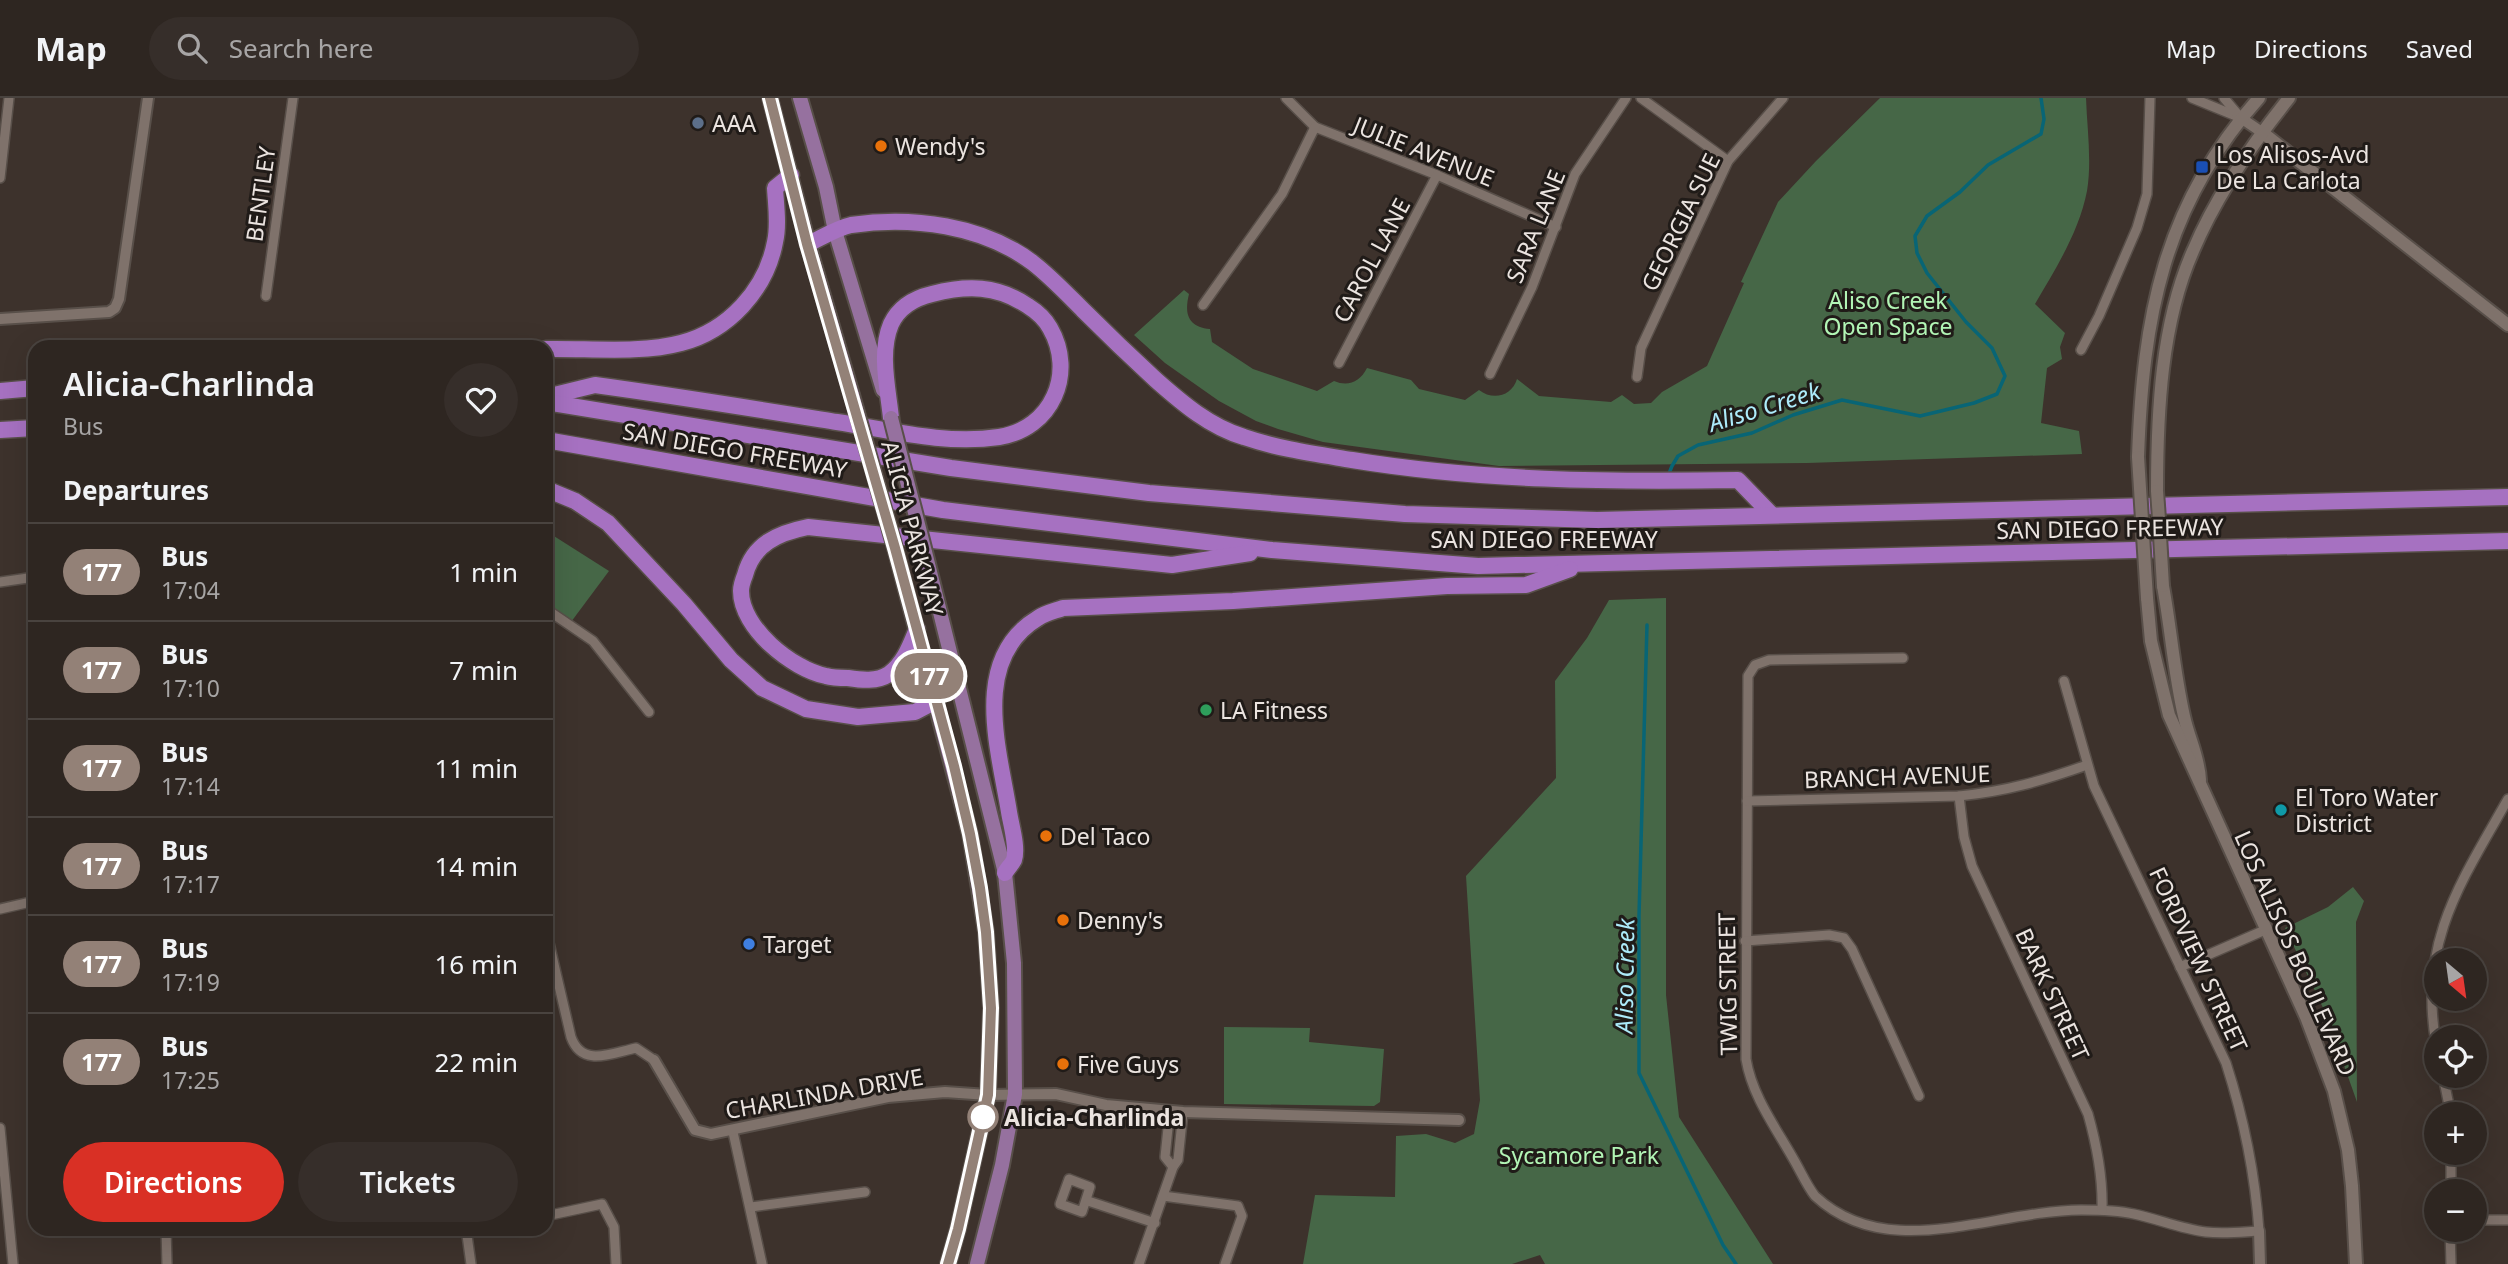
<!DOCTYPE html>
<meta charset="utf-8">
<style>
body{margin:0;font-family:"Noto Sans",sans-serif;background:#362e2a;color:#f1f3f6;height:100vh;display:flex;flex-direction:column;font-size:26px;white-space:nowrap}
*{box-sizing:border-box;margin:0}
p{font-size:23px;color:#a7a5a5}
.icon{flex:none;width:38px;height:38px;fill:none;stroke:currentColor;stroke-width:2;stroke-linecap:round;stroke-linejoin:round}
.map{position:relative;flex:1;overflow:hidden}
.drawer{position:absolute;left:28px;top:242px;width:525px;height:896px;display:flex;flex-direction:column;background:#2e2621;border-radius:21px;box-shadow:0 7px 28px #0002,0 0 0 2px #49433f}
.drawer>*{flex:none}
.badge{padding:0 14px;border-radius:23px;font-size:24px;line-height:46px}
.needle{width:46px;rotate:151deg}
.controls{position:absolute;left:2424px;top:850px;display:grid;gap:14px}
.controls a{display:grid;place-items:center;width:63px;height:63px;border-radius:50%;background:#2e2621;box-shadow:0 7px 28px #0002,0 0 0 2px #49433f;font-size:35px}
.map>.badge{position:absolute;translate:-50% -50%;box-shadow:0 0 0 4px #fff}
h2{padding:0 35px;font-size:26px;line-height:63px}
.round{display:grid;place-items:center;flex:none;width:74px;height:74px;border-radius:37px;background:#362e2a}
.overview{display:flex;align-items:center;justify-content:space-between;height:119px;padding:0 35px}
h1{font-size:33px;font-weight:600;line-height:52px}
.primary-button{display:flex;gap:14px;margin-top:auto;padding:14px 35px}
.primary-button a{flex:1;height:80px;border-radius:42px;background:#d93025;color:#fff;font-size:28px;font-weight:600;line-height:80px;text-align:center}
.primary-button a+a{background:#362e2a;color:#f1f3f6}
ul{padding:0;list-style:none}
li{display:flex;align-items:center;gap:21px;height:98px;padding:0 35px;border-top:2px solid #49433f}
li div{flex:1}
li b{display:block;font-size:26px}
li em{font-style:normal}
li .badge{min-width:77px;font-weight:700;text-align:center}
header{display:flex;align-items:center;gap:42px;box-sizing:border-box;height:98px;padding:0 35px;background:#2e2621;border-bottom:2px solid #49433f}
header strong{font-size:33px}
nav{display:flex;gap:38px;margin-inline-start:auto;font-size:24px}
.search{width:490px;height:63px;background:#362e2a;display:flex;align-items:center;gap:18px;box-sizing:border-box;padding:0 24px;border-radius:38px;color:#a7a5a5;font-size:26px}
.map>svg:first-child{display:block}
.green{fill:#466747}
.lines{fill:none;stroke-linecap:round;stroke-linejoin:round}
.stream{stroke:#086575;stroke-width:3.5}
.minor-casing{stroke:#584f49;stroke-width:12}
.tertiary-casing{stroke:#584f49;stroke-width:14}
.secondary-casing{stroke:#584f49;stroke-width:16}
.primary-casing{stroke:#584f49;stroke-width:18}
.motorway-casing{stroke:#584f49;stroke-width:19}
.minor{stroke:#7f726b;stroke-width:9}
.tertiary{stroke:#7f726b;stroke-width:10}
.secondary{stroke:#7f726b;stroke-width:12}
.primary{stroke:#96719f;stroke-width:14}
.motorway{stroke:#a671c1;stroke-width:16}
.secondary-bridge-casing{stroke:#584f49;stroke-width:16;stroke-linecap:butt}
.primary-bridge-casing{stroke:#584f49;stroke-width:18;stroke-linecap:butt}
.secondary-bridge{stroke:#7f726b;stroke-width:12}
.primary-bridge{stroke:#96719f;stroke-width:14}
.line-casing{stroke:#fff;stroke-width:16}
.line{stroke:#938177;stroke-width:10}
.service-dot{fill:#5c6f8a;stroke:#201b18;stroke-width:2.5}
.food-dot{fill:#e8710a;stroke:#201b18;stroke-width:2.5}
.transit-dot{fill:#1a4fb4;stroke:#201b18;stroke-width:2.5}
.leisure-dot{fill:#2e9e5b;stroke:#201b18;stroke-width:2.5}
.culture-dot{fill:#0f9aa8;stroke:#201b18;stroke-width:2.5}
.shop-dot{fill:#3f7fe0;stroke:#201b18;stroke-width:2.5}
.stop-dot{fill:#fff;stroke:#938177;stroke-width:3.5}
.labels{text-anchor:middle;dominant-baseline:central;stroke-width:6;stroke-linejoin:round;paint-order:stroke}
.poi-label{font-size:23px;fill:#ebe4e0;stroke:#201b18;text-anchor:start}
.street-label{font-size:23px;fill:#ebe4e0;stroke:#201b18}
.park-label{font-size:23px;fill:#b2f5b5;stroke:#201b18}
.stop-label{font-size:23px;font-weight:bold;fill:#ebe4e0;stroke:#201b18;text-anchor:start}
.water-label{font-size:24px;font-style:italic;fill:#adebfa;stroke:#201b18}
</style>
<header>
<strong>Map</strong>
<div class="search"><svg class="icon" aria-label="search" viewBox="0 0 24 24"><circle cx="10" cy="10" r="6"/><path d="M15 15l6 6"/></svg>Search here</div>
<nav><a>Map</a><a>Directions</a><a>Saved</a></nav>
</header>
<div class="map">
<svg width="2508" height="1166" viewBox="0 0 2508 1166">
<rect width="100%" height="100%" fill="#3d322c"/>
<g class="green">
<path d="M1880 0H2086C2087 30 2092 63 2087 93 2079 134 2056 170 2035 206L2065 235 2060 249 2062 261 2047 270 2041 325 2079 333 2082 356 1807 365 1499 368 1323 344 1278 331 1256 323 1219 303 1165 265 1134 237 1184 192 1189 196C1184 216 1188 229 1210 231L1212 244 1253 271 1317 293 1334 283C1348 289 1360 284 1367 270L1411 282 1419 291 1465 302 1479 292C1493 303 1512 298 1517 281L1539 298 1611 304 1622 297 1634 306 1651 305 1662 294 1707 268 1744 185 1741 184 1778 104 1816 63Z"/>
<path d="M546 433 609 473 571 524 546 511Z"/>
<path d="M1666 500V897L1679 1019 1773 1166H1545L1540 1157 1512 1166H1303L1315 1097 1395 1099 1396 1038 1426 1036 1455 1045 1474 1036 1480 1002 1466 778 1556 680 1555 583 1587 540 1609 502Z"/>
<path d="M2353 789 2364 803 2356 824 2357 1004 2325 914 2285 830 2328 809Z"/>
<path d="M1224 929 1310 930 1309 944 1384 951 1380 1004 1374 1008 1224 1006Z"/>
</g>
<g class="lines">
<g class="stream">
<path d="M1668 378 1672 368 1678 358 1698 347 1752 335 1793 317 1842 302 1920 318 1974 305 1997 296 2005 278 1992 250 1966 224 1927 175 1917 155 1915 138 1927 118 1960 94 1988 67 2041 36 2044 21 2041 0"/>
<path d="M1647 527 1639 818V975L1723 1147 1736 1166"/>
</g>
<defs>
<g id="minor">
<path d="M1286 0 1315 29 1437 77 1556 129"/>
<path d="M1641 0 1728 63"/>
<path d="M2192 0 2241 20"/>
<path d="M2224 0 2240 19"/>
<path d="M0 80 9 0"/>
<path d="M266 198 293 0"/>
<path d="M1203 207 1282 96 1315 29"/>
<path d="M2081 252 2099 218 2137 130 2147 96 2150 0"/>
<path d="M1339 265 1437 77"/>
<path d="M1490 276 1532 189 1575 76 1626 0"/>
<path d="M1637 279 1641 250 1728 63 1783 0"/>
<path d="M0 484 35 479"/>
<path d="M546 511 593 543 649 614"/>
<path d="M1903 560 1769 562 1755 567 1748 578 1746 961C1752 998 1776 1030 1794 1062 1801 1074 1807 1088 1815 1098 1888 1166 1990 1113 2081 1112 2098 1112 2116 1112 2134 1116 2158 1121 2181 1131 2206 1134 2224 1136 2241 1134 2259 1133 2255 1075 2244 1021 2226 965L2094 688 2064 583"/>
<path d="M1959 698 1964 739 1972 768 2088 1016C2097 1048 2103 1079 2102 1112"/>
<path d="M1747 703 1959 698C2008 693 2041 683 2087 667"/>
<path d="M0 811 35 803"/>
<path d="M546 832 571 939C582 970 612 955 636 950L654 962"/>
<path d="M1745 843 1829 837 1844 840 1852 851 1919 998"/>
<path d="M2180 869 2265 832"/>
<path d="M2436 945C2418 845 2461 784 2508 701"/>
<path d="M2443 978 2451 1017"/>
<path d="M1162 1012 1168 1030 1165 1059 1173 1069"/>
<path d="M0 1030 13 1166"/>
<path d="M733 1034 762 1166"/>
<path d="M1069 1081 1090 1089 1082 1114 1060 1106Z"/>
<path d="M2451 1094V1055"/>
<path d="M1163 1098 1238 1108 1242 1118 1225 1166"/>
<path d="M1088 1103 1155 1125"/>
<path d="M751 1109 865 1094"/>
<path d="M546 1118 602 1106 614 1129 616 1166"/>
<path d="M2474 1122H2508"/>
<path d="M166 1130 167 1166"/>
<path d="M466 1130 471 1166"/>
<path d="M2450 1132 2451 1166"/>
<path d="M467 1135 488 1130"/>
<path d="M1139 1166 1173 1069 1178 1062 1183 1014"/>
</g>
<g id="tertiary">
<path d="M2241 20 2263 35"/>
<path d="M0 221 109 214 115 210 119 201 148 0"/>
<path d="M654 962 695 1032 711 1036 888 999 945 994 988 997 1056 996 1106 1007 1183 1014 1459 1022"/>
<path d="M2259 1133 2260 1166"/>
</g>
<g id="secondary">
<path d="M2263 35 2508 227"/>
<path d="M2138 359C2143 220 2163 107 2259 0"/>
<path d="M2157 393C2157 315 2161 225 2193 153 2216 98 2252 46 2289 0"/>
<path d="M2163 488C2171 531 2174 575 2184 618 2189 641 2199 659 2200 682"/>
<path d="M2147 500 2151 543 2169 617 2306 919 2334 993 2348 1052 2352 1088 2356 1166"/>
</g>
<g id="primary">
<path d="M770 0 808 146 852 297"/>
<path d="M800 0 826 89 835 133 883 292"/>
<path d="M895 450 970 736 986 834 991 910 988 997 958 1131 948 1166"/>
<path d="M925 454 1005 775 1014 865 1015 996 1002 1067 977 1166"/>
</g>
<g id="motorway">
<path d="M808 146C821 140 837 130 851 127 912 118 983 127 1033 165 1051 179 1067 196 1083 212 1107 236 1131 259 1156 282 1182 305 1210 329 1244 339 1279 351 1316 356 1352 362 1481 383 1607 384 1738 382L1771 416"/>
<path d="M546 251C588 250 640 256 681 245 728 233 766 192 775 144 779 127 776 108 775 90L791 77"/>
<path d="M0 293 35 290"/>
<path d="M546 299 595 287C676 298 756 311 837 324 890 332 944 347 999 339 1052 331 1076 275 1050 230 1045 221 1036 213 1028 208 997 187 967 187 932 196 915 200 899 209 891 226 879 254 888 291 891 320"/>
<path d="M546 304 951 370 1149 395 1405 416 1597 422 2508 399"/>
<path d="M0 332 35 330"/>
<path d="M546 342 943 412 1272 452 1478 468 2508 443"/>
<path d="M546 391 575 403 608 425 684 506 731 562 762 590 806 611 858 619 915 614 936 603"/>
<path d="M917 531C910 548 904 565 889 576 877 584 861 582 848 580 841 580 833 580 826 578 792 571 741 530 741 493 741 488 743 482 745 477 753 446 778 435 808 429L1172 467 1250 455"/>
<path d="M1005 775C1007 771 1012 766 1014 762 1018 749 1011 727 1009 714 999 651 970 561 1038 520 1045 515 1055 513 1063 510L1233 503 1447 488 1526 487 1570 471"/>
</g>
</defs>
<use href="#minor" class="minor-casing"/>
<use href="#tertiary" class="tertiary-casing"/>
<use href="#secondary" class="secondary-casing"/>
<use href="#primary" class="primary-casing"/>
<use href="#motorway" class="motorway-casing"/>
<use href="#minor" class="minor"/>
<use href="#tertiary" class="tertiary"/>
<use href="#secondary" class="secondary"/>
<use href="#primary" class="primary"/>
<use href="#motorway" class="motorway"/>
<defs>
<g id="secondary-bridge">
<path d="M2138 359 2147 500"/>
<path d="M2157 393 2160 435"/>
<path d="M2160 438 2163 488"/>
</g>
<g id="primary-bridge">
<path d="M852 297 895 450"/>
<path d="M891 320 925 454"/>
</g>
</defs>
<use href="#secondary-bridge" class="secondary-bridge-casing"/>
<use href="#primary-bridge" class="primary-bridge-casing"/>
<use href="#secondary-bridge" class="secondary-bridge"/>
<use href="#primary-bridge" class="primary-bridge"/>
</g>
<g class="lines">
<defs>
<path id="line" d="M770 0 807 146 895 450 954 668 970 736 980 790 986 834 991 910 988 997 958 1131 948 1166"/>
</defs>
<use href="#line" class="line-casing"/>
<use href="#line" class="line"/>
</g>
<circle class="service-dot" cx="698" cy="25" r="7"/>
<g class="food-dot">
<circle cx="881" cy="48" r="7"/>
<circle cx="1046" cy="738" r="7"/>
<circle cx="1063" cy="822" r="7"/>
<circle cx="1063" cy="966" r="7"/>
</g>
<rect class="transit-dot" x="2195" y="62" width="14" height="14" rx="3.5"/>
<circle class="leisure-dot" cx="1206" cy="612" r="7"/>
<circle class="culture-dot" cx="2281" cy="712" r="7"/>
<circle class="shop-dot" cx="749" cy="846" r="7"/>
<circle class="stop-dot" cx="983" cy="1019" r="14"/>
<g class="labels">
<g class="poi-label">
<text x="712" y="25">AAA</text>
<text x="895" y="48">Wendy's</text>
<text x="2216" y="56">Los Alisos-Avd<tspan x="2216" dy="26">De La Carlota</tspan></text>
<text x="1220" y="612">LA Fitness</text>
<text x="2295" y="699">El Toro Water<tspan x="2295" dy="26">District</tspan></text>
<text x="1060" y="738">Del Taco</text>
<text x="1077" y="822">Denny's</text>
<text x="763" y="846">Target</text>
<text x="1077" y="966">Five Guys</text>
</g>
<g class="street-label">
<text transform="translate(1424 53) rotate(22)">JULIE AVENUE</text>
<text transform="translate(260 96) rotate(-82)">BENTLEY</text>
<text transform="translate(1680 124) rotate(-64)">GEORGIA SUE</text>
<text transform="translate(1535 128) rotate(-68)">SARA LANE</text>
<text transform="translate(1371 162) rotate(-62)">CAROL LANE</text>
<text transform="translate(735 352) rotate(10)">SAN DIEGO FREEWAY</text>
<text transform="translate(913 430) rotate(75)">ALICIA PARKWAY</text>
<text transform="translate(2110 430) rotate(-1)">SAN DIEGO FREEWAY</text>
<text x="1544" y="441">SAN DIEGO FREEWAY</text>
<text transform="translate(1897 678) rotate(-2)">BRANCH AVENUE</text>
<text transform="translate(2296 855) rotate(66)">LOS ALISOS BOULEVARD</text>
<text transform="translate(2199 861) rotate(65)">FORDVIEW STREET</text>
<text transform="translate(1727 886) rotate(-91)">TWIG STREET</text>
<text transform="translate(2053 896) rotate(65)">BARK STREET</text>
<text transform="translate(824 995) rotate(-10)">CHARLINDA DRIVE</text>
</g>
<g class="park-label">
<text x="1888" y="202">Aliso Creek<tspan x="1888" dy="26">Open Space</tspan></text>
<text x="1579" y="1057">Sycamore Park</text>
</g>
<g class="stop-label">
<text x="1004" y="1019">Alicia-Charlinda</text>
</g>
<g class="water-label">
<text transform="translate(1764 308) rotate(-17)">Aliso Creek</text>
<text transform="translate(1624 878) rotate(-89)">Aliso Creek</text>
</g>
</g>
</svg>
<div class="controls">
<a><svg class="needle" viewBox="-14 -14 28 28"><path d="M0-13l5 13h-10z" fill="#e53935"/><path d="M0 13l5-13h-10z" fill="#a7a5a5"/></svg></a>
<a><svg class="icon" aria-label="locate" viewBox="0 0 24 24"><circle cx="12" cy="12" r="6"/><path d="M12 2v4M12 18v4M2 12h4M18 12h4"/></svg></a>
<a>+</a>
<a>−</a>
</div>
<b class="badge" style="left:929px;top:578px;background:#938177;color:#fff">177</b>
<section class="drawer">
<div class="overview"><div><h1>Alicia-Charlinda</h1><p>Bus</p></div><a class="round"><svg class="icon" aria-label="heart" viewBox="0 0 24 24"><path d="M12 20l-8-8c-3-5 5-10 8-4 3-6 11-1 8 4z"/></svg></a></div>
<h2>Departures</h2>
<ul>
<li><span class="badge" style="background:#938177;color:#fff">177</span><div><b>Bus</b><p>17:04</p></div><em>1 min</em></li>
<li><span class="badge" style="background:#938177;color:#fff">177</span><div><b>Bus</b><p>17:10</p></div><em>7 min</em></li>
<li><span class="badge" style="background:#938177;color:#fff">177</span><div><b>Bus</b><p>17:14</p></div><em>11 min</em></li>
<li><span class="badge" style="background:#938177;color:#fff">177</span><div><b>Bus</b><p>17:17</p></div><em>14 min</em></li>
<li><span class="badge" style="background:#938177;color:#fff">177</span><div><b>Bus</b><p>17:19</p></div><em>16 min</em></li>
<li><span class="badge" style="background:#938177;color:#fff">177</span><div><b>Bus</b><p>17:25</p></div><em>22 min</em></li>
</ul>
<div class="primary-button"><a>Directions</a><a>Tickets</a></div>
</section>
</div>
